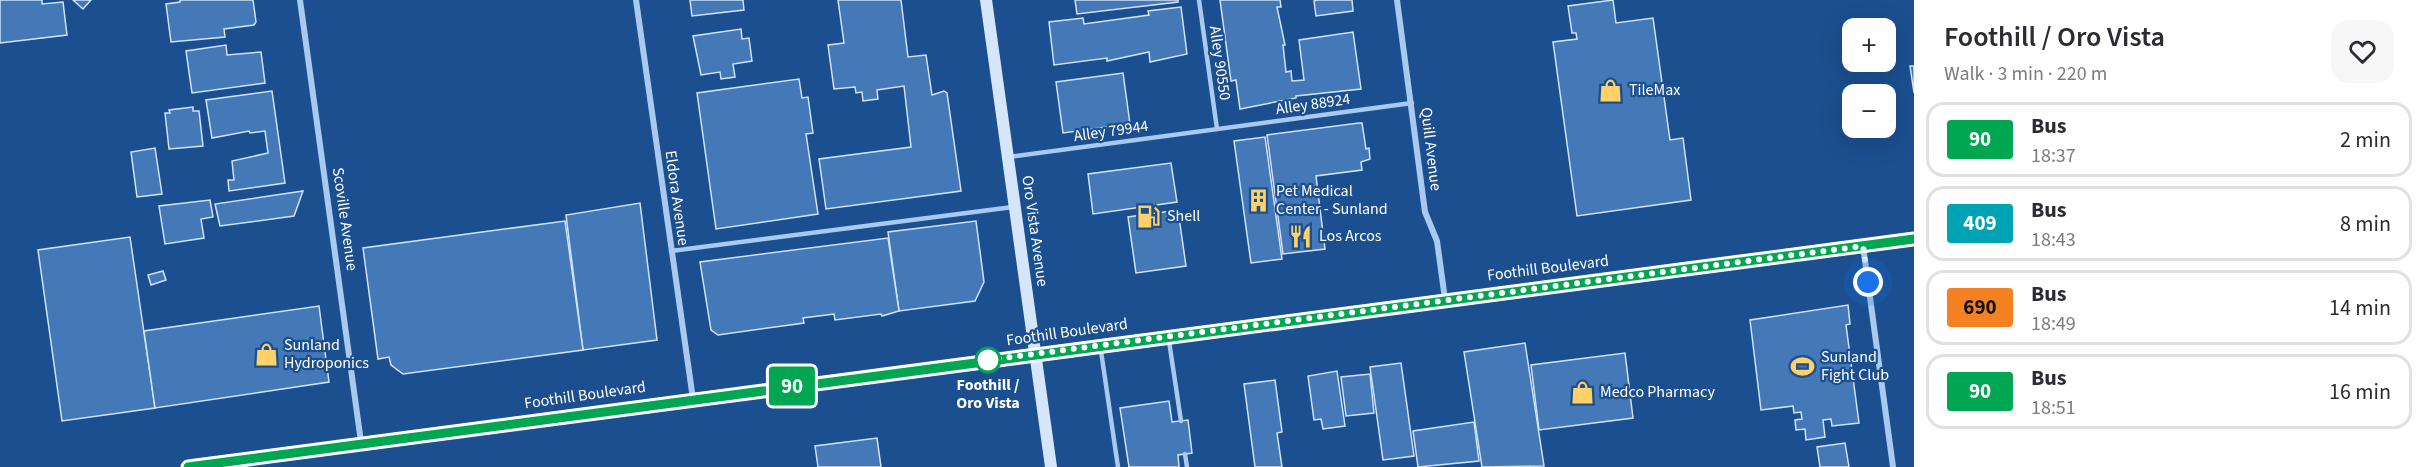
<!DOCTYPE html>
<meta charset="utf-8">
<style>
body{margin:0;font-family:"Source Sans 3",sans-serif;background:#f7f7f7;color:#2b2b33;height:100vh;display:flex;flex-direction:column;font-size:22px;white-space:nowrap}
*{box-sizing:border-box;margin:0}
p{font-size:20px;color:#7c7c81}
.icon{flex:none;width:33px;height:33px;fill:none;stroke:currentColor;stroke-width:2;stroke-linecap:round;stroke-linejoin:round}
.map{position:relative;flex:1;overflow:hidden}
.panel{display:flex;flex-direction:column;background:#fff;width:510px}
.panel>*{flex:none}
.badge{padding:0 12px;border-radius:4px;font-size:21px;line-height:39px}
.buttons{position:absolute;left:1842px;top:18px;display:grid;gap:12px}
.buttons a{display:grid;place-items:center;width:54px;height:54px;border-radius:12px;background:#fff;box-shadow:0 6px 24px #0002;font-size:30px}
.you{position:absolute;width:30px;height:30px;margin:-15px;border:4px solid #fff;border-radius:50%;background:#1a73e8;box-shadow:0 0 0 9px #1a73e833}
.map>.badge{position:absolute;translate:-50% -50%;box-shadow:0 0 0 3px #fff}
.round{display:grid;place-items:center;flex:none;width:63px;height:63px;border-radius:18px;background:#f7f7f7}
.headline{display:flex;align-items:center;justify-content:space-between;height:102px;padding:0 30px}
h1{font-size:28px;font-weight:600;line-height:45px}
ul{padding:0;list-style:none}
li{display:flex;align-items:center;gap:18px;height:75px;margin:0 12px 9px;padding:0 18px;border:3px solid #e1e1e2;border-radius:18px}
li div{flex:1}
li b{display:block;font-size:22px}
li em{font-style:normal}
li .badge{min-width:66px;font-weight:700;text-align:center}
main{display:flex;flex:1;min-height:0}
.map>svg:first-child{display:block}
.building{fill:#4478b7;stroke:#cfe3fa;stroke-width:1.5}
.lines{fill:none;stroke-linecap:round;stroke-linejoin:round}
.lane{stroke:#a9c9ee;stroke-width:4.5}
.street{stroke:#a9c9ee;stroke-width:6}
.secondary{stroke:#d6e6fa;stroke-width:12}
.primary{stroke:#f0f6ff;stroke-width:15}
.line-casing{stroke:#fff;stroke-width:14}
.line{stroke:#00a651;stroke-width:9}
.walk{stroke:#fff;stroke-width:6;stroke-dasharray:0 10.8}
.stop-dot{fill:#fff;stroke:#00a651;stroke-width:3}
.labels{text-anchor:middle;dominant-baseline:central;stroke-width:4.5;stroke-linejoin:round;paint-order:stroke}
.street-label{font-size:16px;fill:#fff;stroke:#1b4f8f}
.poi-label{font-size:16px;fill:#fff;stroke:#1b4f8f;text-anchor:start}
.stop-label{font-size:16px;font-weight:bold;fill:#fff;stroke:#1b4f8f}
</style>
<main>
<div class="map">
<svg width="1914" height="467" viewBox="0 0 1914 467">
<rect width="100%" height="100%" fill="#1b4f8f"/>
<g class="building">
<path d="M0 0H42V4L63 2 67 35 0 43Z"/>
<path d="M73 0H91L83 9Z"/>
<path d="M180 0H253L256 22 254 25 224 29 225 37 171 42 166 4 180 2Z"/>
<path d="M690 0H743L744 10 692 16Z"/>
<path d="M838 0H901L908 57 926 55 932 95 944 91 947 93 961 191 826 209 819 159 911 147 904 86 877 90 878 99 863 101 862 92 856 93 855 87 834 89 828 45 844 43Z"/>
<path d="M1075 0H1178V2L1077 14Z"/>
<path d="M1220 0H1280L1281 7H1277L1285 45H1283L1286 72 1291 71 1292 81 1304 80 1299 40 1353 32 1361 89 1296 96V98L1240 109 1236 80 1231 81Z"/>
<path d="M1317 0H1352L1353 11 1316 16 1314 1Z"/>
<path d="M1613 0 1616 23 1653 18 1670 140 1683 138 1691 200 1577 216 1553 42 1577 39 1576 33H1572L1568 6Z"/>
<path d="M1181 7 1187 54 1150 62 1149 52 1107 61V58L1054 65 1049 22 1083 18 1084 24 1149 15 1148 11Z"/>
<path d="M741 29 742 39 749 38 752 61 733 64 735 77 721 79 720 72 701 75 693 36Z"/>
<path d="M226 45 227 55 261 52 265 83 192 93 186 51Z"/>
<path d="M1910 66H1914V93Z"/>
<path d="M1123 73 1130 124 1063 133 1056 82Z"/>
<path d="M799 79 802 98 808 97 813 133 806 134 818 214 716 229 697 93Z"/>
<path d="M272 91 285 183 229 191 228 180H234L232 161 268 153 265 131 250 133 249 131 212 138 206 100Z"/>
<path d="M193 107V111H199L203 146 169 149 165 113H170L169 110Z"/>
<path d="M1359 123H1362L1366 149 1369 148 1370 159 1361 162 1362 170 1316 176 1325 249 1283 254 1267 135Z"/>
<path d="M1265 137 1282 259 1251 263 1234 141Z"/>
<path d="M155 148 162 194 137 197 131 152Z"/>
<path d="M1171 163 1177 202 1093 214 1088 174Z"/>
<path d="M303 191 294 216 220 226 215 204Z"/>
<path d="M210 200 213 217 201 219 204 238 165 244 159 206Z"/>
<path d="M640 203 657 340 583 350 566 215Z"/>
<path d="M1178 210 1186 266 1136 273 1128 217Z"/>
<path d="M565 221 583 350 403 374 391 365 389 357 378 359 363 248Z"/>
<path d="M976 221 984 282 975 301 899 311 888 232Z"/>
<path d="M130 237 155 408 62 421 38 250Z"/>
<path d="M888 238 899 311 882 316 881 314 835 320 834 314 803 318 804 323 718 335 711 330 700 262Z"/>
<path d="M163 271 166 280 151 285 148 275Z"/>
<path d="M1848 305 1850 324 1846 325 1859 423 1832 426 1831 419 1823 420 1825 437 1806 440 1805 429 1796 430 1795 420 1802 419 1801 412 1794 413 1793 406 1761 410 1750 320Z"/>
<path d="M319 306 329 382 155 408 144 331Z"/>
<path d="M1525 343 1544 466 1482 467 1464 352Z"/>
<path d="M1625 353 1633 418 1539 430 1531 365Z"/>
<path d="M1401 363 1414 456 1383 460 1370 367Z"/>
<path d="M1337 371 1345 426 1323 429 1321 419 1314 420 1308 376Z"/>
<path d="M1370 374 1374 413 1346 416 1341 377Z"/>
<path d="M1275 380 1282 432 1277 433 1282 467H1255L1244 384Z"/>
<path d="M1169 401 1172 422 1188 420 1192 453 1178 455 1179 467H1129L1120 408Z"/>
<path d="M1474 422 1479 461 1418 467 1413 431Z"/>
<path d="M877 438 881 467H818L815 446Z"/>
<path d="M1845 443 1849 467H1820L1817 447Z"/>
</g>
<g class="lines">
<g class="lane">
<path d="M1199 0 1217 129"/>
<path d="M1008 157 1412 103"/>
<path d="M671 251 1013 207"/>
<path d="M1169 341 1181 421"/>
<path d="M1101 351 1118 467"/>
<path d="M1185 454 1187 467"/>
</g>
<g class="street">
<path d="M300 0 361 442"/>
<path d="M636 0 693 399"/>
<path d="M1397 0 1425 212 1437 241 1445 299"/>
<path d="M1863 246 1893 467"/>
</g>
<path class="secondary" d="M986 0 1051 467"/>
<path class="primary" d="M188 467 1914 239"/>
</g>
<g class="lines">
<defs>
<path id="line" d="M188 467 1914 239"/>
</defs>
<use href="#line" class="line-casing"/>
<use href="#line" class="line"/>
<path class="walk" d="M988 360 1863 246 1868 282"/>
</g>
<defs>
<symbol id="shop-bare" viewBox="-9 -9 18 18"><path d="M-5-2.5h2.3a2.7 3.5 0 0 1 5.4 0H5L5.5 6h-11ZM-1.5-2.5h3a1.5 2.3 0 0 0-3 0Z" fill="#ffd166" stroke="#1b4f8f" stroke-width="2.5" paint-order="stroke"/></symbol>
<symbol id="building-bare" viewBox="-9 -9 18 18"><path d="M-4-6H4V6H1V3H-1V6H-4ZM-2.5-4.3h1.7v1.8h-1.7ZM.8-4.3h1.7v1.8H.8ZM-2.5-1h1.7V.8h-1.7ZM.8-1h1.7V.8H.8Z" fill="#ffd166" stroke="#1b4f8f" stroke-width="2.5" paint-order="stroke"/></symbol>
<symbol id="fuel-bare" viewBox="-9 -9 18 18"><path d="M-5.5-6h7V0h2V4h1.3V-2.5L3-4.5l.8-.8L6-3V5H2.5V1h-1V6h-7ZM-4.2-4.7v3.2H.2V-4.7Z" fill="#ffd166" stroke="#1b4f8f" stroke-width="2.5" paint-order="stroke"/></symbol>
<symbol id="restaurant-bare" viewBox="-9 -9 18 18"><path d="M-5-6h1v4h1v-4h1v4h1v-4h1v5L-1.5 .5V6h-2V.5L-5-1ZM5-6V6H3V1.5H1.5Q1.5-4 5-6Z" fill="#ffd166" stroke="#1b4f8f" stroke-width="2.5" paint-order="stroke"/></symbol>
<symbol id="stadium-bare" viewBox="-9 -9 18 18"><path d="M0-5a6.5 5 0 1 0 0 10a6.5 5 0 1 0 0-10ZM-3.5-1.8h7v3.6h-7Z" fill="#ffd166" stroke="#1b4f8f" stroke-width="2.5" paint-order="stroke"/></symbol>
</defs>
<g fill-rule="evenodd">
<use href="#shop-bare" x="1594" y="74" width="33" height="33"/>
<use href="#building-bare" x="1242" y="184" width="33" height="33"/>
<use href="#fuel-bare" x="1132" y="200" width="33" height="33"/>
<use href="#restaurant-bare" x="1284" y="220" width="33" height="33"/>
<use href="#shop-bare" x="250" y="338" width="33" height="33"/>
<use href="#stadium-bare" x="1786" y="350" width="33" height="33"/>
<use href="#shop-bare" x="1566" y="376" width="33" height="33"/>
</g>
<circle class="stop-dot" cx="988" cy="360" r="12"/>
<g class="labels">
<g class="street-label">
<text transform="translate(1220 63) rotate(82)">Alley 90550</text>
<text transform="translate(1313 104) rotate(-8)">Alley 88924</text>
<text transform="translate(1111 131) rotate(-8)">Alley 79944</text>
<text transform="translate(1431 149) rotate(83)">Quill Avenue</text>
<text transform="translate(677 198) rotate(82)">Eldora Avenue</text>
<text transform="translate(345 219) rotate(82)">Scoville Avenue</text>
<text transform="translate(1035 231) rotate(82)">Oro Vista Avenue</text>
<text transform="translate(1548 268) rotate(-7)">Foothill Boulevard</text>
<text transform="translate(1067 332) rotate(-8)">Foothill Boulevard</text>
<text transform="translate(585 395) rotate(-8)">Foothill Boulevard</text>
</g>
<g class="poi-label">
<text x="1629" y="90">TileMax</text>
<text x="1276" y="191">Pet Medical<tspan x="1276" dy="18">Center - Sunland</tspan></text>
<text x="1167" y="216">Shell</text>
<text x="1319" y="236">Los Arcos</text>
<text x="284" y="345">Sunland<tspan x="284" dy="18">Hydroponics</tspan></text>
<text x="1821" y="357">Sunland<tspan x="1821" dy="18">Fight Club</tspan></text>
<text x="1600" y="392">Medco Pharmacy</text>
</g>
<g class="stop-label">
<text x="988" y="385">Foothill /<tspan x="988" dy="18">Oro Vista</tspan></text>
</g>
</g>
</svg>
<div class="buttons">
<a>+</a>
<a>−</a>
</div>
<div class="you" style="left:1868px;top:282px"></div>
<b class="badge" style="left:792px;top:386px;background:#00a651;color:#fff">90</b>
</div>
<section class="panel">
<div class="headline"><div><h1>Foothill / Oro Vista</h1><p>Walk · 3 min · 220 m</p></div><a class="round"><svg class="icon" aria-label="heart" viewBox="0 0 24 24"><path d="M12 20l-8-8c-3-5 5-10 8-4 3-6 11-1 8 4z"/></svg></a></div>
<ul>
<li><span class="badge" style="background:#00a651;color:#fff">90</span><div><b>Bus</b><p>18:37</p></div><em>2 min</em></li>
<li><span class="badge" style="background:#00a3b4;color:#fff">409</span><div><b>Bus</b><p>18:43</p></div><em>8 min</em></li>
<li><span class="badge" style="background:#f58220;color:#111">690</span><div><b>Bus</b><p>18:49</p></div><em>14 min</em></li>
<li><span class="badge" style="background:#00a651;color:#fff">90</span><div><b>Bus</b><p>18:51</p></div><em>16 min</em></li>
</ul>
</section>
</main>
